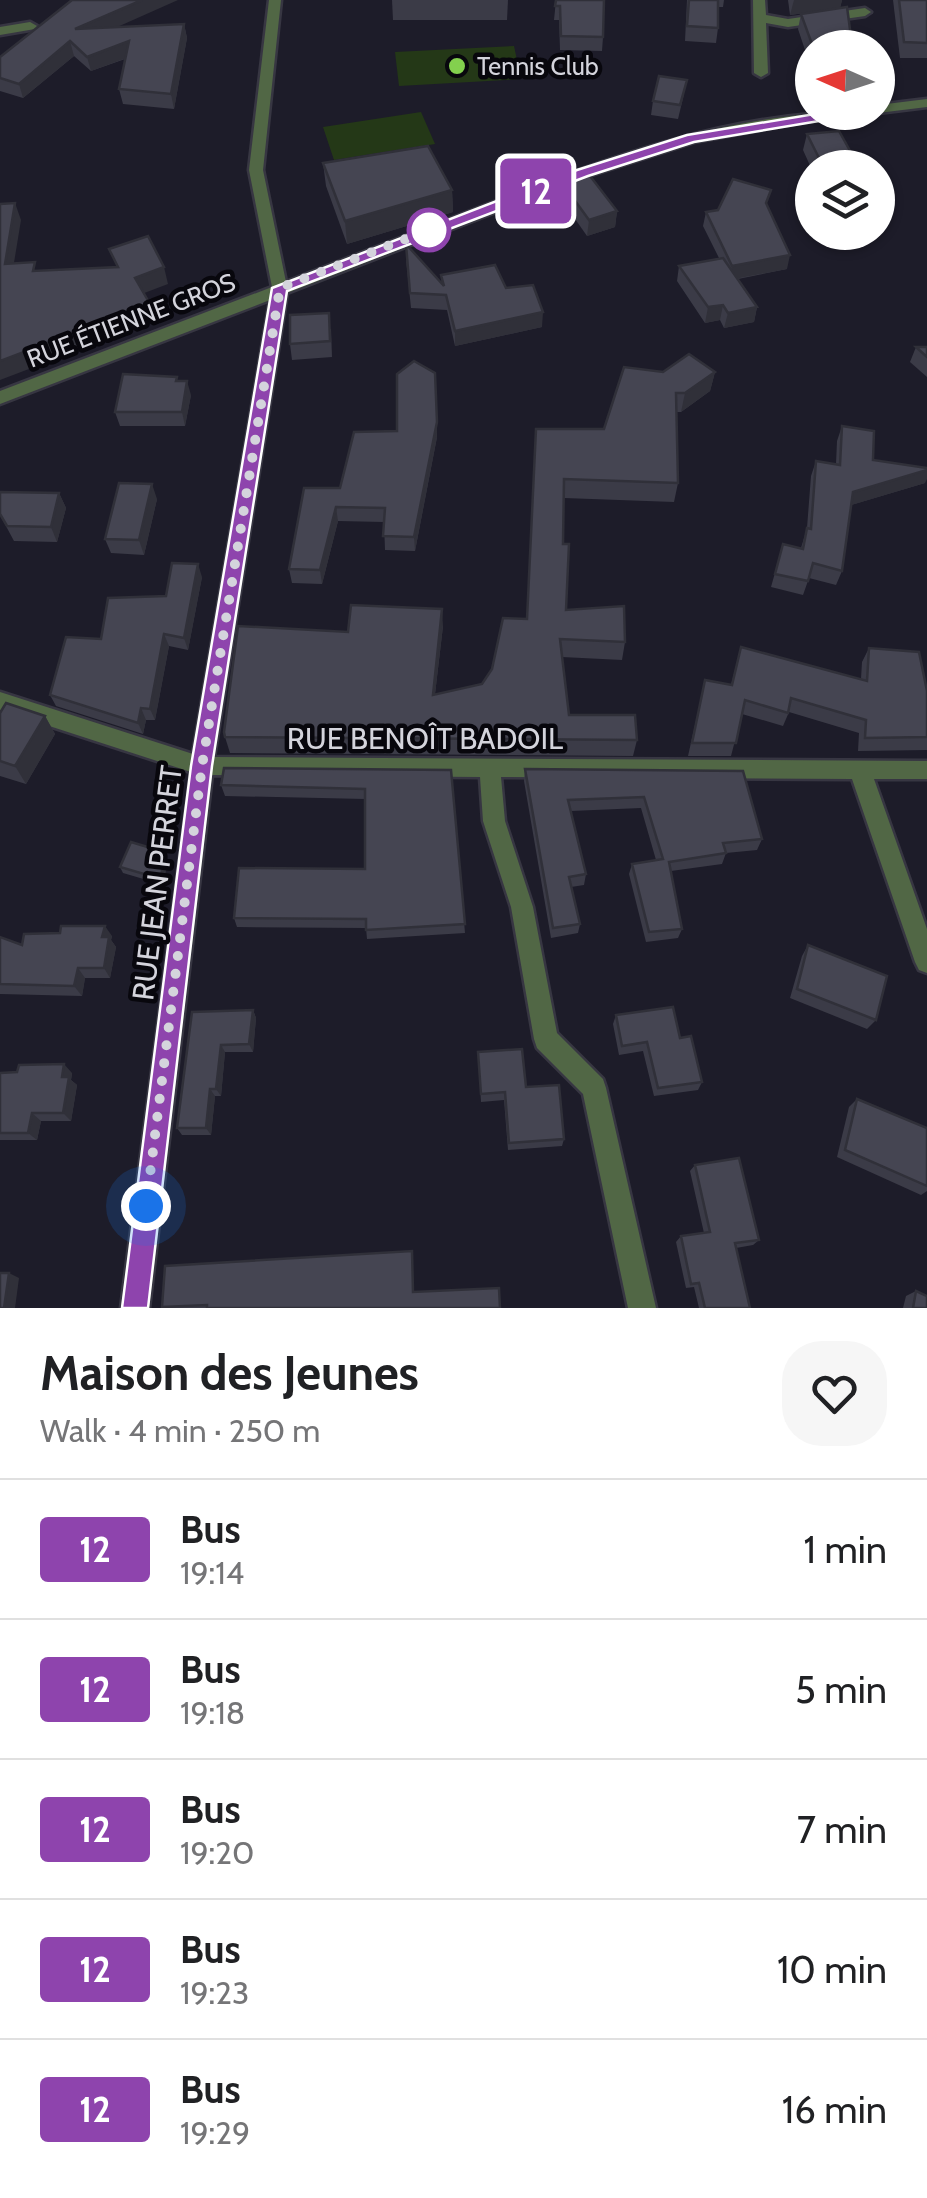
<!DOCTYPE html>
<meta charset="utf-8">
<style>
body{margin:0;font-family:Cabin,sans-serif;background:#f6f6f6;color:#202124;height:100vh;display:flex;flex-direction:column;font-size:38px;white-space:nowrap}
*{box-sizing:border-box;margin:0}
p{font-size:32px;color:#757577}
.icon{flex:none;width:55px;height:55px;fill:none;stroke:currentColor;stroke-width:2;stroke-linecap:round;stroke-linejoin:round}
.map{position:relative;height:1308px;overflow:hidden}
.details{display:flex;flex-direction:column;background:#fff;flex:1}
.details>*{flex:none}
.badge{padding:0 20px;border-radius:8px;font-size:35px;line-height:65px}
.needle{width:65px;rotate:273deg}
.tools{position:absolute;left:795px;top:30px;display:grid;gap:20px}
.tools a{display:grid;place-items:center;width:100px;height:100px;border-radius:50%;background:#fff;box-shadow:0 2px 8px #0004;font-size:50px}
.you{position:absolute;width:50px;height:50px;margin:-25px;border:8px solid #fff;border-radius:50%;background:#1a73e8;box-shadow:0 0 0 15px #1a73e833}
.map>.badge{position:absolute;translate:-50% -50%;box-shadow:0 0 0 5px #fff}
.round{display:grid;place-items:center;flex:none;width:105px;height:105px;border-radius:40px;background:#f6f6f6}
.summary{display:flex;align-items:center;justify-content:space-between;height:170px;padding:0 40px}
h1{font-size:48px;font-weight:700;line-height:75px}
ul{padding:0;list-style:none}
li{display:flex;align-items:center;gap:30px;height:140px;padding:0 40px;border-top:2px solid #e0e0e0}
li div{flex:1}
li b{display:block;font-size:38px}
li em{font-style:normal}
li .badge{min-width:110px;font-weight:700;text-align:center}
.map>svg:first-child{display:block}
.green{fill:#243817}
.lines{fill:none;stroke-linecap:round;stroke-linejoin:round}
.minor-casing{stroke:#373642;stroke-width:5}
.minor{fill:#516745;fill-rule:evenodd}
.wall{fill:#3b3b47}
.shaded-wall{fill:#303039}
.building{fill:#454552;stroke:#303039;stroke-width:2.5}
.line{fill:#8e44ad;stroke:#fff;stroke-width:2.5}
.walk{stroke:#d4d4dc;stroke-width:10;stroke-dasharray:0 18}
.poi-dot{fill:#83d04e;stroke:#08070d;stroke-width:4}
.stop-dot{fill:#fff;stroke:#8e44ad;stroke-width:5}
.labels{text-anchor:middle;dominant-baseline:central;stroke-width:9;stroke-linejoin:round;paint-order:stroke}
.far-poi-label{font-size:25px;fill:#d4d4dc;stroke:#08070d;text-anchor:start}
.far-street-label{font-size:25px;fill:#d4d4dc;stroke:#08070d}
.street-label{font-size:30px;fill:#d4d4dc;stroke:#08070d}
</style>
<div class="map">
<svg width="927" height="1308" viewBox="0 0 927 1308">
<rect width="100%" height="100%" fill="#1d1c29"/>
<g class="green">
<path d="M514 46 521 79 399 86 395 52Z"/>
<path d="M421 112 435 144 334 160 323 127Z"/>
</g>
<g class="lines">
<defs>
<g id="minor">
<path d="M269 0H281L263 170 286 282C356 255 425 228 494 202 611 157 732 112 858 112L694 142 588 176 287 293 214 757 927 761V779H874L927 929V973L919 970 915 962 852 779 501 777 505 821 533 907 557 1033 603 1079 606 1088 656 1308H628L583 1094 537 1048 534 1039 511 907 483 821 480 777 212 775 149 1308H121L191 772 0 710V692L193 754 270 300 0 404V391L272 287 249 170Z"/>
<path d="M753 0H765L766 15 788 19 865 8 871 12 865 16 788 27 766 23 768 73 761 77 754 73Z"/>
<path d="M30 22 37 26 35 29 0 35V27Z"/>
<path d="M927 99V107L878 113 875 112 878 105Z"/>
</g>
</defs>
<use href="#minor" class="minor-casing"/>
<use href="#minor" class="minor"/>
</g>
<g class="wall">
<path d="M392 0H508L507 20H393Z"/>
<path d="M556 0 603 37 602 51 560 50 559 20H554Z"/>
<path d="M687 0H724L723 7H718V28L716 43 685 41Z"/>
<path d="M788 0H842L840 8 790 15Z"/>
<path d="M893 0H927V58H900Z"/>
<path d="M801 14 852 44 851 48H812V62H809L798 29Z"/>
<path d="M184 24 187 38 174 109 123 104 119 89 125 59 91 71 74 56 23 98 0 91V57L117 27Z"/>
<path d="M684 94 678 119 651 115 653 101Z"/>
<path d="M807 134 854 158 851 168H812V170L803 150Z"/>
<path d="M323 163 452 190 453 212 347 244 326 186Z"/>
<path d="M560 180 617 211 615 227 587 236 559 196Z"/>
<path d="M767 206 787 269 738 279 757 307 754 322 724 328 720 320 705 323 677 281 679 266 719 258 703 226 706 212Z"/>
<path d="M406 259 442 283 441 275 506 288 542 327 455 346 447 310 411 308Z"/>
<path d="M331 329 332 357 292 360 290 344Z"/>
<path d="M916 347H927V377L910 362Z"/>
<path d="M663 372H715L710 391 681 412H676L678 483 674 502 564 498 563 544 566 610 625 642 622 660 562 657 569 715 637 740 633 756 230 753 225 737 348 632 443 626 435 694 482 684 527 619 536 429H604Z"/>
<path d="M191 395 185 426H120L115 412Z"/>
<path d="M842 426 873 460 925 483 851 505 842 571 836 585 809 578 803 595 771 587 783 544 801 548 807 528 811 476 816 461 836 464 837 441Z"/>
<path d="M437 437 415 551 385 550 384 522 338 521 322 584 292 583 289 569 340 488Z"/>
<path d="M59 493 66 508 57 542 14 541 0 515Z"/>
<path d="M157 499 144 555 111 553 105 539Z"/>
<path d="M202 577 188 650 169 646 155 720H146L143 734 56 706 50 695 101 639 166 596Z"/>
<path d="M741 647 861 679 862 662 869 648 927 691V750L858 751 859 733 789 712 783 726 742 714 731 756H688L705 680 731 685Z"/>
<path d="M0 713 45 716 55 734 26 784 0 776Z"/>
<path d="M525 769 743 771 762 839 757 850 726 853 722 864 671 871 682 929 678 938 646 942 629 874 632 864 656 860 641 808 571 811 586 874 584 885 571 887 580 924 578 933 551 938 524 781Z"/>
<path d="M451 770 465 933 367 939 366 928 237 927 234 918 365 869V799L225 796 221 785Z"/>
<path d="M167 857 164 885 123 873 120 867Z"/>
<path d="M112 936 111 940 116 947 110 978H85L82 996 0 994V937L22 945Z"/>
<path d="M808 945 876 1020 867 1029 790 998 802 956Z"/>
<path d="M253 1010 256 1018 253 1052H225L221 1096H215L211 1135H182L177 1128 192 1012Z"/>
<path d="M616 1015 680 1038 702 1082 698 1090 654 1096 643 1051 619 1055 613 1024Z"/>
<path d="M478 1052 526 1087 564 1139 562 1146 508 1150 504 1100 481 1102Z"/>
<path d="M0 1073H72L71 1080 77 1085 71 1121H41L37 1140H0Z"/>
<path d="M857 1099 927 1128V1191L921 1195 837 1157 849 1107Z"/>
<path d="M695 1165 759 1240 753 1245 736 1248 750 1308H699L694 1287 686 1288 676 1242 681 1236 704 1233 690 1171Z"/>
<path d="M412 1251 414 1292 500 1308H163Z"/>
<path d="M916 1291 927 1308H903L906 1296Z"/>
</g>
<g class="shaded-wall">
<path d="M142 0H178L79 44 75 29Z"/>
<path d="M794 0H842L840 8 790 15Z"/>
<path d="M184 24 187 38 174 109 171 94Z"/>
<path d="M70 41 74 56 23 98 19 84Z"/>
<path d="M129 41 132 56 91 71 87 57Z"/>
<path d="M452 190 453 212 347 244 345 221Z"/>
<path d="M15 203 21 220 11 281 5 264Z"/>
<path d="M617 211 615 227 587 236 589 220Z"/>
<path d="M790 255 787 269 729 280 732 266Z"/>
<path d="M164 267 168 284 139 295 135 278Z"/>
<path d="M150 304 155 321 0 380V361Z"/>
<path d="M723 305 720 320 705 323 708 307Z"/>
<path d="M757 307 754 322 724 328 728 313Z"/>
<path d="M543 312 542 327 455 346V331Z"/>
<path d="M715 372 710 391 681 412 685 393Z"/>
<path d="M187 381 191 395 185 426 182 412Z"/>
<path d="M437 422V437L415 551 414 537Z"/>
<path d="M927 470V479L925 483 848 506 853 492Z"/>
<path d="M152 484 157 499 144 555 139 540Z"/>
<path d="M59 493 66 508 57 542 51 527Z"/>
<path d="M336 507 338 521 322 584 320 570Z"/>
<path d="M198 564 202 577 188 650 184 638Z"/>
<path d="M442 609 443 626 433 711V695Z"/>
<path d="M164 634 169 646 155 720 150 709Z"/>
<path d="M141 708 146 720 143 734 138 723Z"/>
<path d="M45 716 55 734 26 784 15 766Z"/>
<path d="M164 852 167 857 164 885 161 879Z"/>
<path d="M105 926 112 936 111 940 116 947 110 978 104 968 102 937Z"/>
<path d="M78 968 85 978 82 996 74 986Z"/>
<path d="M253 1010 256 1018 253 1052 249 1044Z"/>
<path d="M221 1045 225 1052 221 1096 216 1089Z"/>
<path d="M64 1064 72 1073 71 1080 77 1085 71 1121 63 1113 62 1077Z"/>
<path d="M210 1089 215 1096 211 1135 206 1128Z"/>
<path d="M32 1113 41 1121 37 1140 28 1133Z"/>
<path d="M9 1273 19 1278 15 1308H4Z"/>
</g>
<g class="building">
<path d="M72 0H142L75 29 184 24 171 94 119 89 129 41 87 57 70 41 19 84 0 78V57Z"/>
<path d="M556 0H604L603 37 561 36 560 6H555Z"/>
<path d="M689 0H718V28L687 26Z"/>
<path d="M899 0H927V43L904 42Z"/>
<path d="M847 7 852 44 813 47 801 14Z"/>
<path d="M659 76 687 80 680 105 653 101Z"/>
<path d="M839 131 854 158 821 162 807 134Z"/>
<path d="M428 146 452 190 345 221 323 163Z"/>
<path d="M587 172 617 211 589 220 560 180Z"/>
<path d="M733 179 771 190 766 203 790 255 732 266 706 212 718 210Z"/>
<path d="M15 203 5 264 35 262 33 271 118 267 109 249 148 236 164 267 135 278 150 304 0 361V204Z"/>
<path d="M406 244 444 286 441 275 495 265 506 288 533 285 543 312 455 331 446 295 410 293Z"/>
<path d="M723 258 757 307 728 313 723 305 708 307 679 266Z"/>
<path d="M329 313 330 341 290 344V315Z"/>
<path d="M916 347H927V357Z"/>
<path d="M689 354 715 372 685 393H676L678 483 564 479 563 544H569L566 610 624 606 625 642 560 639 569 715H635L637 740 225 737 224 732 238 626 348 632 351 605 442 609 433 695 482 684 492 669 503 618 527 619 536 429H604L624 367 663 372Z"/>
<path d="M414 361 435 373 437 422 414 537 383 536 385 508 336 507 320 570 289 569 304 488H340L354 432 397 431V374Z"/>
<path d="M123 374 177 377 176 381H187L182 412H115Z"/>
<path d="M842 426 874 431 873 460 927 468V470L853 492 842 571 813 563 808 581 775 574 783 544 803 549 807 528 811 529 816 461 840 465Z"/>
<path d="M119 483 152 484 139 540 105 539Z"/>
<path d="M0 492 59 493 51 527 7 526 0 514Z"/>
<path d="M172 563 198 564 184 638 164 634 150 709 141 708 138 723 50 695 66 637 101 639 108 598 166 596Z"/>
<path d="M741 647 867 681 869 648 919 652 927 691V737L865 738 866 720 791 698 788 713 745 700 736 743H692L705 680 732 685Z"/>
<path d="M6 703 45 716 15 766 0 761V713Z"/>
<path d="M224 768 451 770 465 924 366 930V919L234 918 239 868 365 869V789L221 785Z"/>
<path d="M525 769 743 771 762 839 723 843 726 853 669 862 682 929 649 932 632 864 663 859 644 797 568 800 586 874 569 877 580 924 553 928Z"/>
<path d="M131 842 164 852 161 879 120 867Z"/>
<path d="M61 926H105L102 937H109L104 968H78L74 986 0 984V937L22 945 24 934 60 933Z"/>
<path d="M808 945 887 976 876 1020 797 989Z"/>
<path d="M673 1007 680 1038 691 1036 702 1082 658 1088 647 1042 622 1046 616 1015Z"/>
<path d="M253 1010 249 1044 221 1045 216 1089H210L206 1128H177L192 1012Z"/>
<path d="M522 1049 526 1087 559 1085 564 1139 509 1143 505 1092 481 1094 478 1052Z"/>
<path d="M64 1064 62 1077H69L63 1113H32L28 1133H0V1073L17 1072 19 1065Z"/>
<path d="M857 1099 927 1128V1186L845 1150Z"/>
<path d="M739 1158 759 1240 735 1243 750 1308H705L699 1283 691 1284 681 1236 710 1232 695 1165Z"/>
<path d="M412 1251 413 1292 499 1288 500 1308H207V1305L162 1307 165 1266Z"/>
<path d="M0 1273H9L4 1308H0Z"/>
<path d="M916 1291 927 1296V1308H913Z"/>
</g>
<path class="line" d="M851 108 855 115 694 142 588 176 287 291 212 766 148 1308H122L191 766 272 288 577 170 687 135Z"/>
<g class="lines">
<path class="walk" d="M146 1206 202 766 280 288 429 230"/>
</g>
<circle class="poi-dot" cx="457" cy="66" r="10"/>
<circle class="stop-dot" cx="429" cy="230" r="20"/>
<g class="labels">
<g class="far-poi-label">
<text x="477" y="66">Tennis Club</text>
</g>
<g class="far-street-label">
<text transform="translate(131 320) rotate(-21)">RUE ÉTIENNE GROS</text>
</g>
<g class="street-label">
<text x="425" y="738">RUE BENOÎT BADOIL</text>
<text transform="translate(157 883) rotate(-83)">RUE JEAN PERRET</text>
</g>
</g>
</svg>
<div class="tools">
<a><svg class="needle" viewBox="-14 -14 28 28"><path d="M0-13l5 13h-10z" fill="#e53935"/><path d="M0 13l5-13h-10z" fill="#757577"/></svg></a>
<a><svg class="icon" aria-label="layers" viewBox="0 0 24 24"><path d="M12 4l9 5-9 5-9-5zM3 14l9 5 9-5"/></svg></a>
</div>
<div class="you" style="left:146px;top:1206px"></div>
<b class="badge" style="left:536px;top:191px;background:#8e44ad;color:#fff">12</b>
</div>
<section class="details">
<div class="summary"><div><h1>Maison des Jeunes</h1><p>Walk · 4 min · 250 m</p></div><a class="round"><svg class="icon" aria-label="heart" viewBox="0 0 24 24"><path d="M12 20l-8-8c-3-5 5-10 8-4 3-6 11-1 8 4z"/></svg></a></div>
<ul>
<li><span class="badge" style="background:#8e44ad;color:#fff">12</span><div><b>Bus</b><p>19:14</p></div><em>1 min</em></li>
<li><span class="badge" style="background:#8e44ad;color:#fff">12</span><div><b>Bus</b><p>19:18</p></div><em>5 min</em></li>
<li><span class="badge" style="background:#8e44ad;color:#fff">12</span><div><b>Bus</b><p>19:20</p></div><em>7 min</em></li>
<li><span class="badge" style="background:#8e44ad;color:#fff">12</span><div><b>Bus</b><p>19:23</p></div><em>10 min</em></li>
<li><span class="badge" style="background:#8e44ad;color:#fff">12</span><div><b>Bus</b><p>19:29</p></div><em>16 min</em></li>
</ul>
</section>
